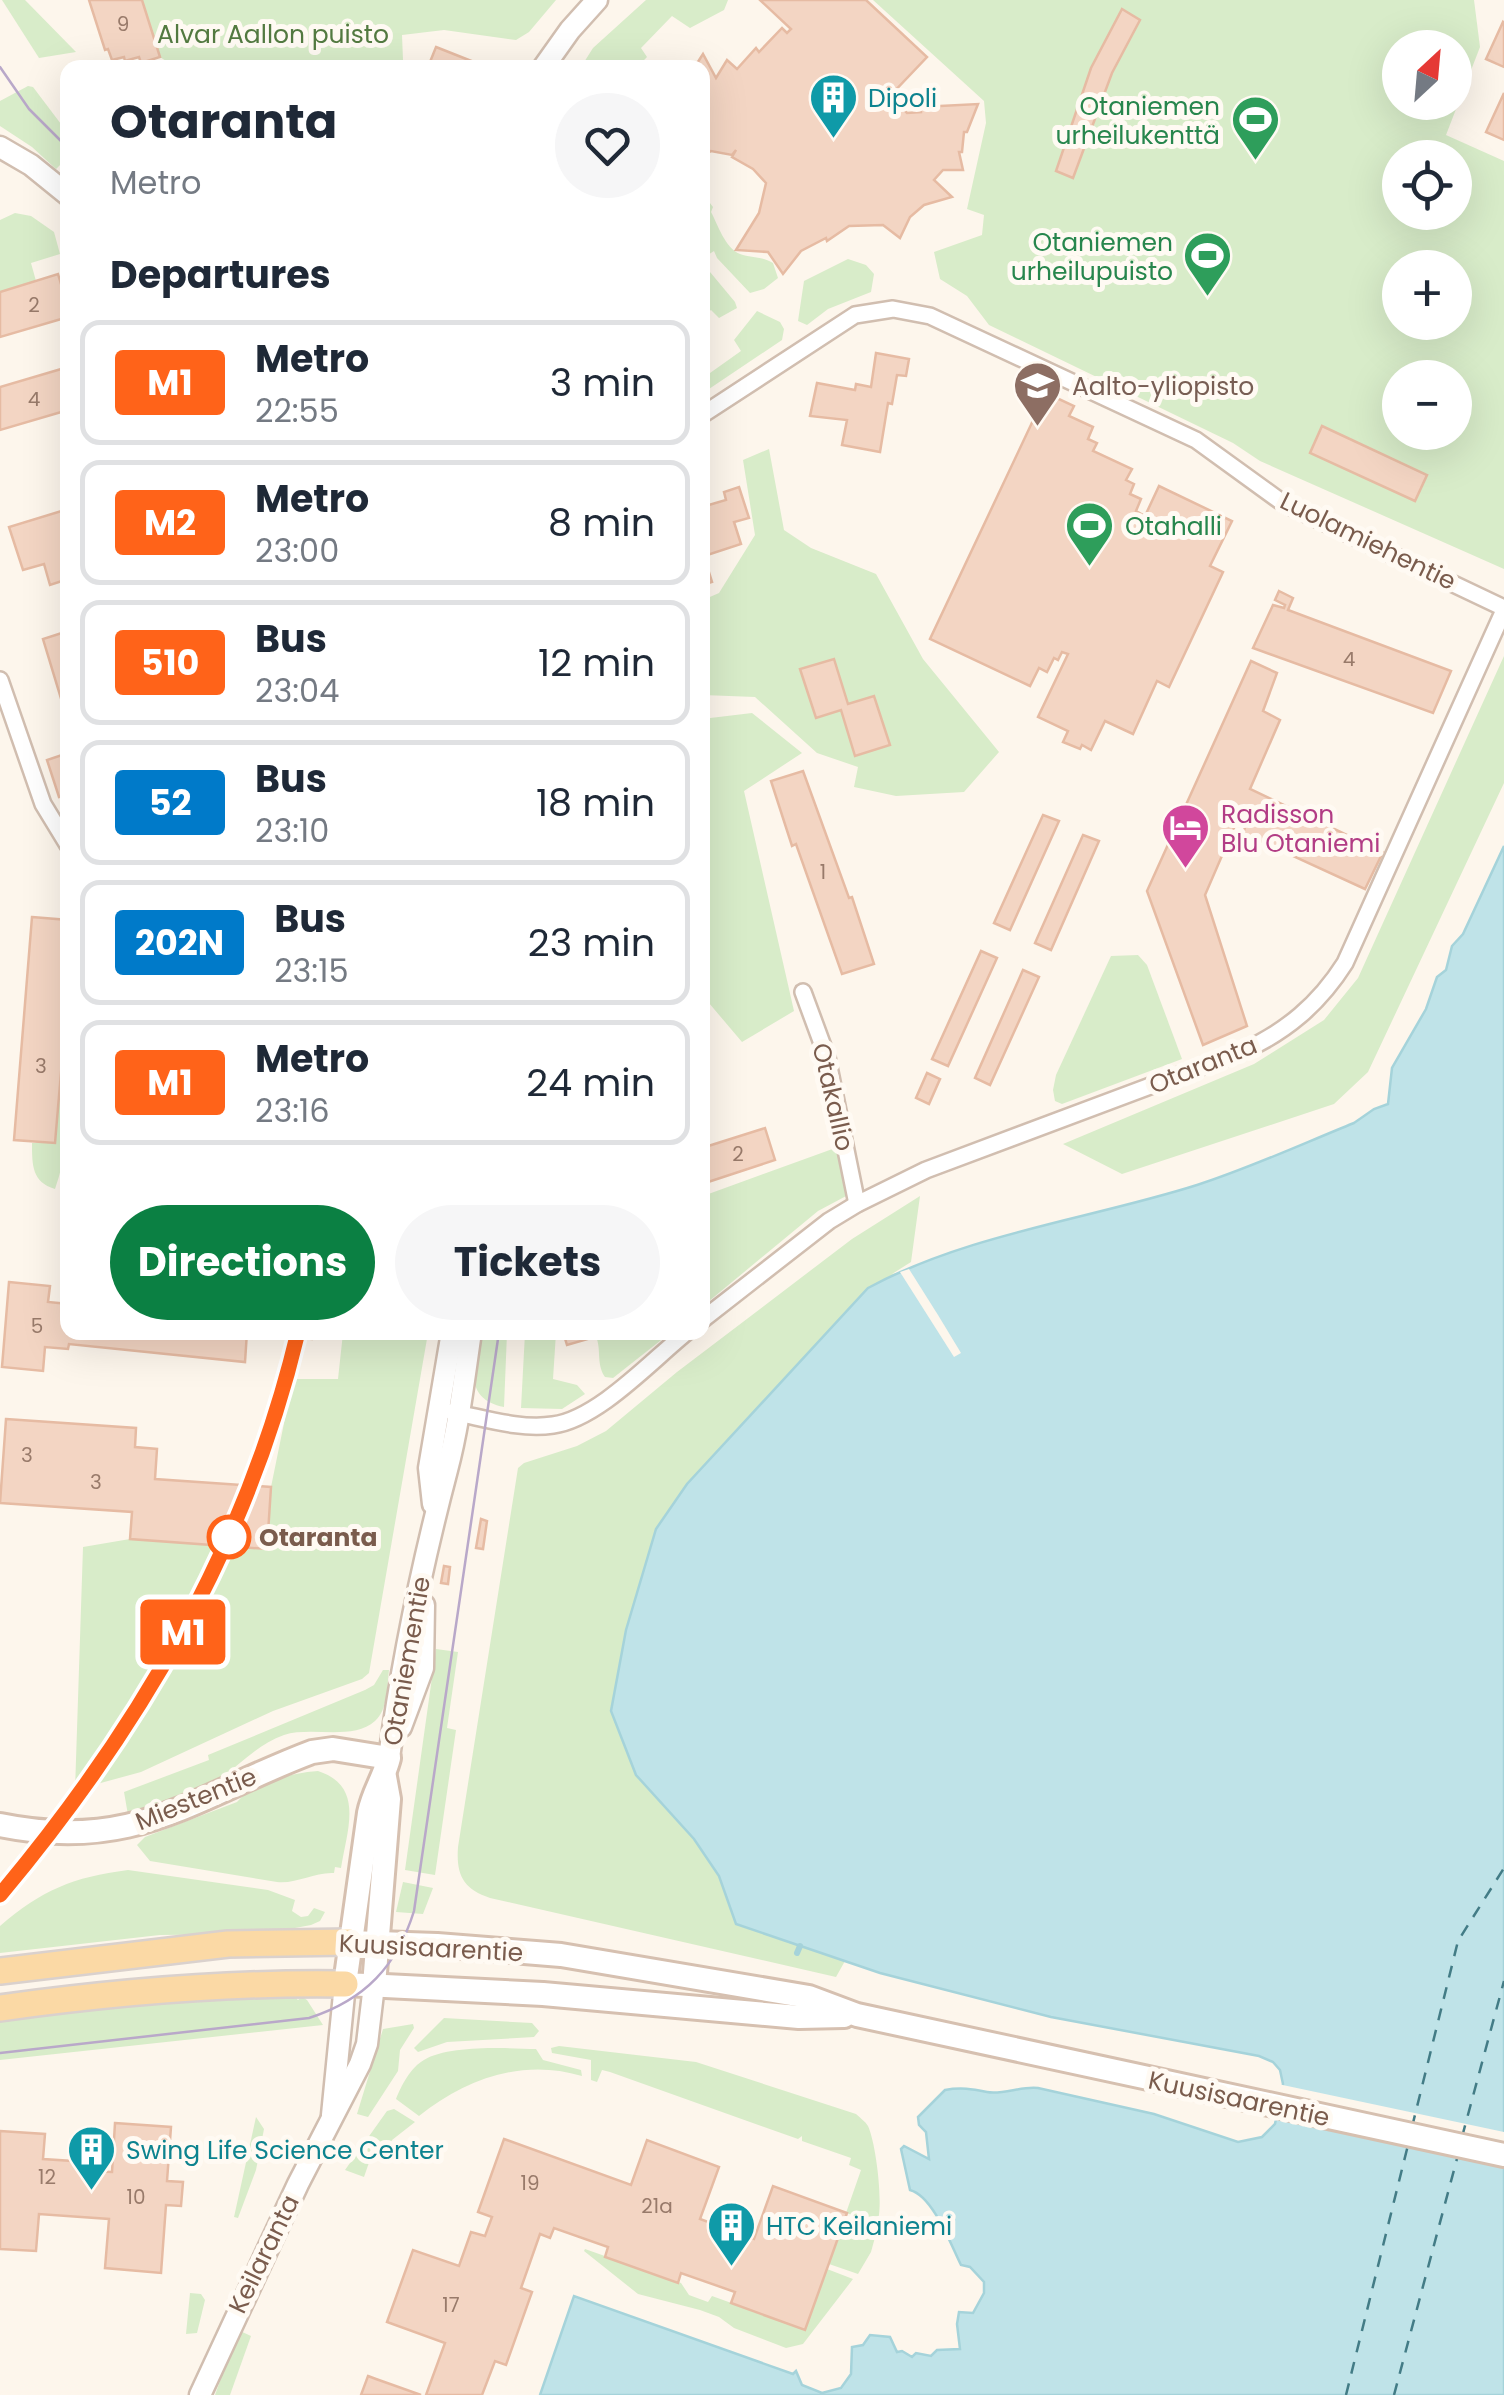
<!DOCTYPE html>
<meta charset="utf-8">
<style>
body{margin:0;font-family:Poppins,sans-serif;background:#f6f6f7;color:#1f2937;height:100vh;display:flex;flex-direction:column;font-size:38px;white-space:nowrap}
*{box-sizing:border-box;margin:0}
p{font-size:32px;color:#747a83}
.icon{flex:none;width:55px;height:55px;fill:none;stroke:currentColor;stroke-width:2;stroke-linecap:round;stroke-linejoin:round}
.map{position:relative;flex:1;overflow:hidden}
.sheet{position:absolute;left:60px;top:60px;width:650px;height:1280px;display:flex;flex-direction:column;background:#fff;border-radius:20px;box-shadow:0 10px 40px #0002}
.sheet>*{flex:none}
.badge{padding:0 20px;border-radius:8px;font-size:35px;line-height:65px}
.needle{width:65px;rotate:26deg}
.buttons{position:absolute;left:1382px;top:30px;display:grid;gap:20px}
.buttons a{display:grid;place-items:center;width:90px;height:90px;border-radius:50%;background:#fff;box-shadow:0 10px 40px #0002;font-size:50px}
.map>.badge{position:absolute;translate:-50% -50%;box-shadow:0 0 0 5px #fff}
h2{padding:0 50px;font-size:38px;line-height:90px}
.round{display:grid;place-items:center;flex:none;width:105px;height:105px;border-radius:52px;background:#f6f6f7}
.head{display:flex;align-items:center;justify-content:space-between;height:170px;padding:0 50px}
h1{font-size:48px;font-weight:700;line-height:75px}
.button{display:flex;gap:20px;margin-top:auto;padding:20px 50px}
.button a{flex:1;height:115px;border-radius:60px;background:#0b8043;color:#fff;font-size:40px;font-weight:700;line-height:115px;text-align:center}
.button a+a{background:#f6f6f7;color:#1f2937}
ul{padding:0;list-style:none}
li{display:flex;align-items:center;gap:30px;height:125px;margin:0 20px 15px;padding:0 30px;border:5px solid #e0e1e3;border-radius:20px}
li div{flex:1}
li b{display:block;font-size:38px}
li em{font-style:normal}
li .badge{min-width:110px;font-weight:700;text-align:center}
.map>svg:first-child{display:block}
.green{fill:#d8ecc9;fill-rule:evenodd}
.water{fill:#bfe3e8;stroke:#a5d3da;stroke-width:2.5}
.pier{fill:#fdf6ec}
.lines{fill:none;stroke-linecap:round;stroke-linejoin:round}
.stream{stroke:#a5d3da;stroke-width:6}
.ferry{stroke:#437c86;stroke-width:2.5;stroke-dasharray:12 10;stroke-linecap:butt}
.building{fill:#f3d5c3;stroke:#e6bba3;stroke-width:2.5}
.minor-casing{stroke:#d1beb0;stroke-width:20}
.tertiary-casing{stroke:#d1beb0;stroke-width:25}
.secondary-casing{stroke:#d6c0b0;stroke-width:28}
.primary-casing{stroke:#dad1cd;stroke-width:30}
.minor{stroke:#fff;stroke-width:15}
.tertiary{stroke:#fff;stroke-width:20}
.secondary{stroke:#fff;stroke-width:22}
.primary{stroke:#fbd9a5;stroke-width:25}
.tram{stroke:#b9a8c9;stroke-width:2.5}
.line-casing{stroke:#fff;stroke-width:22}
.line{stroke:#ff6319;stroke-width:15}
.stop-dot{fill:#fff;stroke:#ff6319;stroke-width:5}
.labels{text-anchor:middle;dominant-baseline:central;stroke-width:10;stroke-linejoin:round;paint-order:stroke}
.number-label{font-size:20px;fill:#987a6a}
.park-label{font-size:25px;fill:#537a41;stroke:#fffaf3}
.culture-label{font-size:25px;fill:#0d838f;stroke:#fffaf3;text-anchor:start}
.leisure-label{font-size:25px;fill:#27864d;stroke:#fffaf3;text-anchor:end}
.education-label{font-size:25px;fill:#785e54;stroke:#fffaf3;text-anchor:start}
.street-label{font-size:25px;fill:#7a5c4d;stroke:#fffaf3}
.hotel-label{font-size:25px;fill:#b23c85;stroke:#fffaf3;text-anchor:start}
.stop-label{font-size:25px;font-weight:bold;fill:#7a5c4d;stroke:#fffaf3;text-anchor:start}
</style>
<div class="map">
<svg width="1504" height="2395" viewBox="0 0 1504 2395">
<rect width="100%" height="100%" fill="#fdf6ec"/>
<g class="green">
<path d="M2 0H25L76 52 39 58Z"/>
<path d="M142 0H556L529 32 516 40 444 30 402 35 403 60 396 68 175 67 160 57Z"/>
<path d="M646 0H728L724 10 690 28 672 16 641 48 647 57 637 67H581L593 48Z"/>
<path d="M873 0H1474L1480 47 1446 135 1504 161V569L1260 461 1233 443 989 325 967 296 940 279 934 252 982 235 984 215 967 209 986 123 984 101ZM1400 48H1455V102H1400ZM1400 158H1455V212H1400ZM1400 268H1455V322H1400ZM1400 378H1455V432H1400Z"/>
<path d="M28 86 33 87 67 132V158L56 169 32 147 0 126V101Z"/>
<path d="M703 194 713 207 711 212C718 225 725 248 740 254 751 258 761 256 773 263L778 278 764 289 750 293 717 258 714 251 703 258Z"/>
<path d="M15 213 31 216 54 232 60 254 31 263 36 281 0 292V220Z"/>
<path d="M848 259 866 265 874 274 871 292 828 309 807 325 798 321 804 281Z"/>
<path d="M705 266 735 302 737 308 719 318 711 310 703 316Z"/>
<path d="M757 311 780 322 784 329 782 340 703 393V378L741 351 734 340Z"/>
<path d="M769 449 784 530 811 548 876 574 923 659 999 752 964 792 896 796 854 787 858 767 817 753 755 697 703 695V600L719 593 755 535 743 460Z"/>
<path d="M1504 656V783L1368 1072 1334 1104 1122 1174 1063 1144 1254 1064 1324 1020 1358 978Z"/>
<path d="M752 713 802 753 744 791 794 1011 742 1042 703 996 702 719Z"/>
<path d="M1138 955 1147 965 1182 1059 1062 1104 1055 1101 1053 1090 1056 1075 1111 956Z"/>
<path d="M67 991C67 1055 77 1128 55 1189 32 1182 32 1165 32 1143H55Z"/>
<path d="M838 1147 848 1195 818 1211 703 1306V1196Z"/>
<path d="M920 1196 911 1262 892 1274 900 1272 782 1383 687 1484 688 1509 880 1973 845 1961 836 1977 490 1898C463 1889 456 1875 458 1847L518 1468 524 1463 577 1446 606 1431 677 1372 852 1239Z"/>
<path d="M343 1333H428L369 1673 362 1679 273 1711 141 1772 75 1790 83 1547 130 1539 267 1549 271 1487 293 1379H338Z"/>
<path d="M476 1333H507L504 1407C463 1399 474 1365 476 1333Z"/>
<path d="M525 1333H556L553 1379 577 1385 585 1394 562 1409 521 1408Z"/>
<path d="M594 1333H670L613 1378 605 1377C595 1362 603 1347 594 1333Z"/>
<path d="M436 1649 458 1652 447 1728 456 1730 435 1875 405 1870Z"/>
<path d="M383 1670H389C387 1686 388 1710 375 1721 353 1741 311 1726 284 1735 252 1746 232 1775 201 1791 179 1802 152 1807 128 1815L124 1792 209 1760 208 1755 365 1690 374 1685Z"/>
<path d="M318 1771C365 1786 347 1830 341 1868L335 1867 334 1873C314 1872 297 1884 277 1882L150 1861 137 1845 145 1837 237 1802C255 1782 291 1773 318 1771Z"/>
<path d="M128 1870 268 1890 295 1900 292 1911 301 1917 308 1916 314 1908 325 1912 320 1921 311 1925 263 1934 160 1935 0 1953V1926C42 1890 73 1877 128 1870Z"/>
<path d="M403 1882 433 1888 423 1914 396 1912Z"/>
<path d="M291 1994 298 2000 302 1997 307 2000 323 2025 0 2060V2021L141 2002Z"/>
<path d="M444 2018 532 2023 539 2031 534 2037 447 2042 418 2052 414 2048Z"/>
<path d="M413 2024 414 2028 400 2050 398 2071 368 2117 357 2114 383 2029Z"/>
<path d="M559 2046 696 2062 856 2114C860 2118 865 2121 868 2126 876 2143 884 2207 877 2223L846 2213 861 2170 849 2165 851 2158 802 2141V2136L798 2139 610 2072 602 2070 597 2082 591 2080V2060L552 2053 551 2048Z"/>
<path d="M536 2049 543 2060 581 2070 582 2076C522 2058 466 2079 419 2116L396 2099C401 2086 411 2067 424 2060 448 2045 508 2048 536 2049Z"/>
<path d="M394 2109 415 2122 392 2140 388 2149 375 2145 364 2177 345 2170 387 2111Z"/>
<path d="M256 2117 264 2129 256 2170 238 2218 234 2217Z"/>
<path d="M863 2226 877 2230 871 2252 858 2274 829 2264 839 2234 857 2240Z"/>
<path d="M585 2249 681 2283 689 2295 708 2302 712 2296 804 2329 827 2269 853 2279 803 2344 786 2348 734 2328 719 2317 700 2310 638 2294 584 2251Z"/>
<path d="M190 2293 201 2294 205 2300 197 2333 186 2334Z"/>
<path d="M238 2330 251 2336 230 2395H215Z"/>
</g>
<path class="water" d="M1504 846V2395H540L574 2296 793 2374 796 2371 802 2385 822 2393 841 2388 851 2374 852 2347 863 2345 870 2335 890 2337 897 2352 902 2351 912 2357 916 2353 931 2356 937 2350 960 2349 957 2324 959 2312 973 2313 984 2293V2282L970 2267 961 2265C951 2245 933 2196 910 2190L901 2149 904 2146 929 2159 926 2132 919 2125 918 2117 945 2090C961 2087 972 2089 987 2092 1003 2095 1021 2086 1038 2088L1154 2114 1238 2142 1262 2137 1275 2124 1283 2084 1280 2070 1273 2062 1259 2056 1051 2017 880 1973 736 1924 719 1876 694 1839 636 1775 611 1711 626 1630 656 1529 687 1484 868 1288C967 1234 1090 1219 1197 1185 1250 1168 1302 1144 1354 1123L1374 1109 1388 1104 1392 1068 1426 1009 1437 977 1446 970 1452 946 1463 934Z"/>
<g class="pier">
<path d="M909 1269 938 1315 961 1353 954 1357 900 1272Z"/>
<path d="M1278 2084 1504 2132V2168L1271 2118Z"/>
</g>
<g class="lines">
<path class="stream" d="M797 1953 800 1946"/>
<g class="ferry">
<path d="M1412 2127 1458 1941 1504 1868"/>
<path d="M1462 2137 1504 1981"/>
<path d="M1346 2395 1408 2145"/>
<path d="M1394 2395 1458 2155"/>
</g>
</g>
<g class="building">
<path d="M89 0H142L160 57 141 63 139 57 125 61 124 57 112 60 108 49 105 50Z"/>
<path d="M760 0H866L927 57 890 96 907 113 921 112V107L978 104 967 132H964L962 152H959L963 170H943L934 180 952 197 924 205 910 217 900 238 883 225 849 226 827 241 826 238 801 251 783 274 768 252 736 250 759 213 766 183 753 169 732 157 736 150 732 155 711 151 702 157V68H694L703 54 716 78 727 60 737 69 756 48 759 52 782 28 787 33 791 29Z"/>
<path d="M1122 9 1140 20 1112 73 1073 178 1056 171 1091 68Z"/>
<path d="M1503 22 1504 23V67L1486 59Z"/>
<path d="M436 47 484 66 483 68H418L419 65 428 67Z"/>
<path d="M1504 93V140L1486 132Z"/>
<path d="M58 274 64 294 68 293V317L0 337V292Z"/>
<path d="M876 353 909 359 906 376 897 375 892 404 888 403 880 452 842 445 847 420 810 416 817 383 855 390 856 384 871 387Z"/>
<path d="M68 367V410L0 430V387Z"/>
<path d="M1046 393 1074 406 1069 416 1093 427 1088 439 1097 443 1093 451 1132 469 1126 480 1134 484 1130 494 1141 499 1136 511 1145 516 1159 486 1232 521 1210 566 1223 572 1169 687 1157 681 1133 734 1105 721 1091 750 1082 745 1080 749 1063 742 1068 731 1038 717 1068 654 1062 652 1058 660 1054 658 1047 672 1039 668 1030 686 930 639Z"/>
<path d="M1322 426 1427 475 1415 501 1310 453Z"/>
<path d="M739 487 749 518 734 522 741 544 704 556 712 582 702 585V507L726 500 724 492Z"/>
<path d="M68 509V579L50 585 44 564 23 570 9 527Z"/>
<path d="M1279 591 1293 598 1288 610 1451 671 1433 713 1253 648 1273 605 1284 608 1285 605 1275 600Z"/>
<path d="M68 631V704L63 705 43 639Z"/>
<path d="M834 659 848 704 874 696 890 745 855 756 841 710 816 718 800 669Z"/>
<path d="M1251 661 1277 673 1263 711 1280 720 1250 789 1383 852 1365 889 1243 833 1246 825 1237 821 1205 895 1247 1026 1203 1045 1147 891Z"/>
<path d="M68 753V795L59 797 47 760Z"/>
<path d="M803 771 849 898 852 897 874 964 842 974 796 844 792 846 771 781Z"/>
<path d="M1043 815 1059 821 1010 930 994 923Z"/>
<path d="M1083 835 1099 841 1051 950 1035 943Z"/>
<path d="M32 917 68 920V991L55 1143 14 1140Z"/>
<path d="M981 951 997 958 948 1066 932 1059Z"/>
<path d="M1023 970 1039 977 990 1085 975 1078Z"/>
<path d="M927 1073 940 1079 929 1104 916 1098Z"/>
<path d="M765 1128 775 1160 702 1184V1148Z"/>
<path d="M9 1282 50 1286 48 1302 68 1304V1332H247L245 1362 69 1344 68 1349 45 1347 43 1371 2 1367Z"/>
<path d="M269 1332H313L312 1339 269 1336Z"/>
<path d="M563 1332H586L588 1339 567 1345Z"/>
<path d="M6 1419 136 1428 135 1447 157 1449 155 1479 271 1487 267 1549 130 1539 132 1512 0 1503Z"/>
<path d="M481 1519 487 1521 483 1549 476 1548Z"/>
<path d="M444 1566 450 1567 448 1584 441 1583Z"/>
<path d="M115 2123 171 2127 167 2181 183 2182 181 2206 166 2205 161 2273 105 2268 109 2219 39 2214 36 2251 0 2249V2131L45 2134 43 2159 88 2162 87 2171 112 2172Z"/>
<path d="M504 2139 631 2185 647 2140 719 2167 700 2219 754 2239 773 2186 847 2213 805 2330 731 2303 735 2292 681 2273 678 2283 605 2257 608 2247 554 2228 550 2238 540 2234 521 2288 532 2292 506 2365 495 2361 482 2395H426L445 2343 387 2322 413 2250 459 2266 471 2232 485 2236 492 2217 478 2212Z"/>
<path d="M368 2376 376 2379 421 2395H361Z"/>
</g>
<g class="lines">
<defs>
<g id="minor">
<path d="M702 415 855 315 893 309 930 316 1196 440 1283 503 1504 608"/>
<path d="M0 680 43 804 68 845"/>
<path d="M803 992 827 1057 857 1204"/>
<path d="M702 1320 829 1221 857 1204 926 1170 1241 1052C1286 1032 1319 1004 1345 963L1504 610"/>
<path d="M452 1412C484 1418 520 1430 553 1425 598 1419 651 1361 687 1332"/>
</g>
<g id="tertiary">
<path d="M543 68 570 30 597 0"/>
<path d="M0 147 31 165 68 195"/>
<path d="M433 1504 429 1468 452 1332"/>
<path d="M401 1727 423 1668 424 1605"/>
<path d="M389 1758C402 1660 422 1565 447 1470 459 1425 464 1378 471 1332"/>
<path d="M332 2115 345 1984"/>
<path d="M200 2395 298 2184 360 2064 367 2044 374 1985"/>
</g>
<g id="secondary">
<path d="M0 1825C135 1853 195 1796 312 1752L333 1749 389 1758C384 1778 373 1793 369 1813L345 1984 543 1994 799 2017 844 2016"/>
<path d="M349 1942 437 1945 561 1955 809 1997 857 2015 1504 2155"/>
<path d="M374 1985 389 1799 385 1777"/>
</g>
<g id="primary">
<path d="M0 1971 228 1944 349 1942"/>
<path d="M0 2008C115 1992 229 1982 345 1984"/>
</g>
</defs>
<use href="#minor" class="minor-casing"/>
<use href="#tertiary" class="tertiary-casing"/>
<use href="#secondary" class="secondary-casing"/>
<use href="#primary" class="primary-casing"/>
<use href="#minor" class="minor"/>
<use href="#tertiary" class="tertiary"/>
<use href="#secondary" class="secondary"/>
<use href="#primary" class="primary"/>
<g class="tram">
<path d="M0 67 29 109 68 148"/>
<path d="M0 2053 309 2018C365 2000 397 1966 414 1911L499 1332"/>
</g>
</g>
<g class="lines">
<defs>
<path id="line" d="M0 1895C139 1729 247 1546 298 1332"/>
</defs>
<use href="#line" class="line-casing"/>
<use href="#line" class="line"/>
</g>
<defs>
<symbol id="building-pin" viewBox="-11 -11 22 30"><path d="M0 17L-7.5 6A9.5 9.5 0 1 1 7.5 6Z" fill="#0f9aa8" stroke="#fffaf3"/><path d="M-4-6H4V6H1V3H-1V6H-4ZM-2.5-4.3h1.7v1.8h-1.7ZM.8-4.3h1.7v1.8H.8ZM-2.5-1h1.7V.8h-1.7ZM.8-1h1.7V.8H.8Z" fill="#fff"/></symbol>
<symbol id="stadium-pin" viewBox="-11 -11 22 30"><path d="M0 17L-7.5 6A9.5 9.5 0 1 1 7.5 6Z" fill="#2e9e5b" stroke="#fffaf3"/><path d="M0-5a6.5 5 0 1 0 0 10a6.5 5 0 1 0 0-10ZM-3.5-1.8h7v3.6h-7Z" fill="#fff"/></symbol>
<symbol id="university-pin" viewBox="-11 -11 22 30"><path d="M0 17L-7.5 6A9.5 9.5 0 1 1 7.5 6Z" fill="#8d6e63" stroke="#fffaf3"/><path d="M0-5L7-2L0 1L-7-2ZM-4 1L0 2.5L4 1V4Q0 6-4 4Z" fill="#fff"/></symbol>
<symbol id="hotel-pin" viewBox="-11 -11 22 30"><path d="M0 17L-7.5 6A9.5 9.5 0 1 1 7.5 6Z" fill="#d1479c" stroke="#fffaf3"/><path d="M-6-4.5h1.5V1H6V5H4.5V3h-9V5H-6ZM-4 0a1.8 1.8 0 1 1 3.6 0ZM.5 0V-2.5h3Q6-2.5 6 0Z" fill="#fff"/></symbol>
</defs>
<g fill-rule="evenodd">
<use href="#building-pin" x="806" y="70" width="55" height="75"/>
<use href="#stadium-pin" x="1228" y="92" width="55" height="75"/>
<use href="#stadium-pin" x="1180" y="228" width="55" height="75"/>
<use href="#university-pin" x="1010" y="358" width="55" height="75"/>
<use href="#stadium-pin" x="1062" y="498" width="55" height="75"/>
<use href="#hotel-pin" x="1158" y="800" width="55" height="75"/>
<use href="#building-pin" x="64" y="2122" width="55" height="75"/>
<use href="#building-pin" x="704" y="2198" width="55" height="75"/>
</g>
<circle class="stop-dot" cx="229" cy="1537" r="20"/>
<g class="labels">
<g class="number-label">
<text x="123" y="24">9</text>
<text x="34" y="305">2</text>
<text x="34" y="399">4</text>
<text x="1349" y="659">4</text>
<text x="823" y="872">1</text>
<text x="41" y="1066">3</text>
<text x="738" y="1154">2</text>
<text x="37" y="1326">5</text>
<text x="27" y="1455">3</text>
<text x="96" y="1482">3</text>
<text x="47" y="2177">12</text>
<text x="530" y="2183">19</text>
<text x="136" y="2197">10</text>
<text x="657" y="2206">21a</text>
<text x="451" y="2305">17</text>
</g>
<g class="park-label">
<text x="273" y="34">Alvar Aallon puisto</text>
</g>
<g class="culture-label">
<text x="868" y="98">Dipoli</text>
<text x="126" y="2150">Swing Life Science Center</text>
<text x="766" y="2226">HTC Keilaniemi</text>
</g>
<g class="leisure-label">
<text x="1220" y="106">Otaniemen<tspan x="1220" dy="29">urheilukenttä</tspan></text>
<text x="1173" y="242">Otaniemen<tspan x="1173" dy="29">urheilupuisto</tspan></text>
<text x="1125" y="526" text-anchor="start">Otahalli</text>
</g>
<g class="education-label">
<text x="1072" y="386">Aalto-yliopisto</text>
</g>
<g class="street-label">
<text transform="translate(1368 541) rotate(26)">Luolamiehentie</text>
<text transform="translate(1203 1065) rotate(-22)">Otaranta</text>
<text transform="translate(833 1097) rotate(77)">Otakallio</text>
<text transform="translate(407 1661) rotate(-80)">Otaniementie</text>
<text transform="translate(196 1799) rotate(-22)">Miestentie</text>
<text transform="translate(431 1948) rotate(3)">Kuusisaarentie</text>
<text transform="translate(1239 2099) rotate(12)">Kuusisaarentie</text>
<text transform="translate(264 2254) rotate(-64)">Keilaranta</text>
</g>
<g class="hotel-label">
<text x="1221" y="814">Radisson<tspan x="1221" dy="29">Blu Otaniemi</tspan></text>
</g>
<g class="stop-label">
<text x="259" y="1537">Otaranta</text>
</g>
</g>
</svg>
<div class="buttons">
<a><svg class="needle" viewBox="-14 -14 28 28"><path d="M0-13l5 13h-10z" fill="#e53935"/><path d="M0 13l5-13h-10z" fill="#747a83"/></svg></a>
<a><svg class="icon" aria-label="locate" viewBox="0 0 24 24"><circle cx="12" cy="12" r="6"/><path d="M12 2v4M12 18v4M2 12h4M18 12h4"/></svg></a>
<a>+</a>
<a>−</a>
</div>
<b class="badge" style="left:183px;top:1632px;background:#ff6319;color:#fff">M1</b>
<section class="sheet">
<div class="head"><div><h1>Otaranta</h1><p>Metro</p></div><a class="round"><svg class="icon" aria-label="heart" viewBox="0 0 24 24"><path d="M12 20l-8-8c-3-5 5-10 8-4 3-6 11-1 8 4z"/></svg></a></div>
<h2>Departures</h2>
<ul>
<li><span class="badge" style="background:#ff6319;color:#fff">M1</span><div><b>Metro</b><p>22:55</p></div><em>3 min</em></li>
<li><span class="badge" style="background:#ff6319;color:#fff">M2</span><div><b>Metro</b><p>23:00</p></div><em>8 min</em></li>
<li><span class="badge" style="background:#ff6319;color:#fff">510</span><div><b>Bus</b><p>23:04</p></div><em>12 min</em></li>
<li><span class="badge" style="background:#007ac9;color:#fff">52</span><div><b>Bus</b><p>23:10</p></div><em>18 min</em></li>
<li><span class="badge" style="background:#007ac9;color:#fff">202N</span><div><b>Bus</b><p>23:15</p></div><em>23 min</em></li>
<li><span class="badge" style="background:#ff6319;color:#fff">M1</span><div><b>Metro</b><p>23:16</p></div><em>24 min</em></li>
</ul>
<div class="button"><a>Directions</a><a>Tickets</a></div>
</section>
</div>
